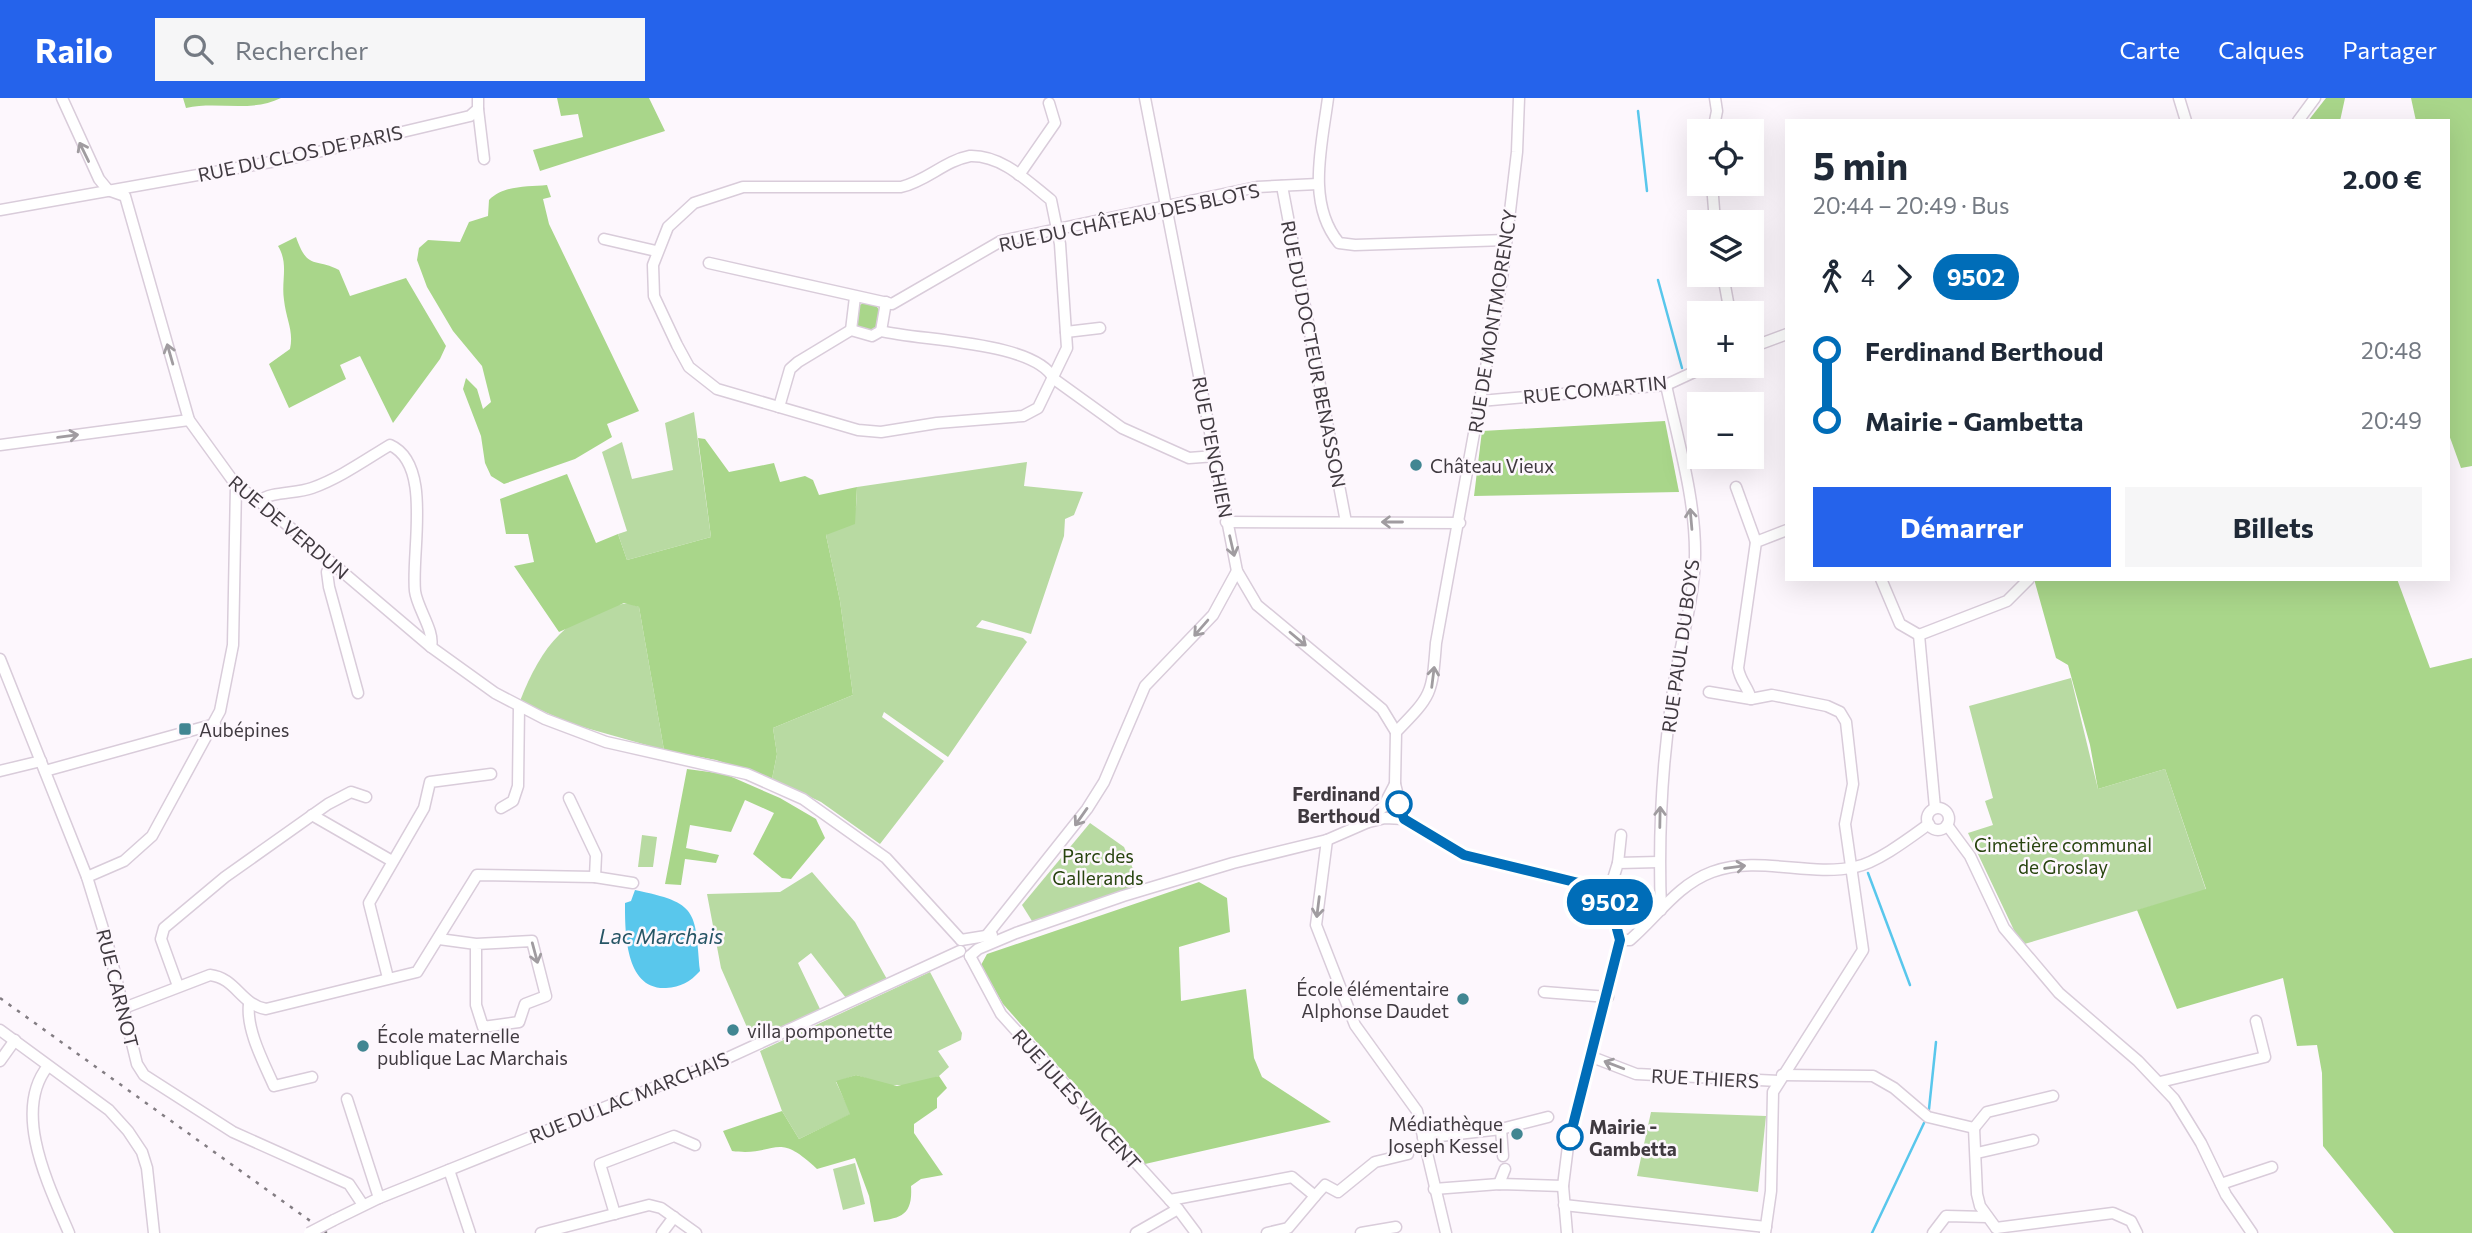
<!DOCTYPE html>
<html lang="fr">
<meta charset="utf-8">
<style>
body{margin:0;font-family:Commissioner,sans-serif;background:#f6f6f7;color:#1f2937;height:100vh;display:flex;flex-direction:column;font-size:26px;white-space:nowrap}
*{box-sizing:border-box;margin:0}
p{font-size:23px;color:#747a83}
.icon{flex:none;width:38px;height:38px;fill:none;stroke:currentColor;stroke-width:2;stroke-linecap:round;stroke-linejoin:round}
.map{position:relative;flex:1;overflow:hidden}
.details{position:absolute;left:1785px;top:21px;width:665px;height:462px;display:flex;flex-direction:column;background:#fff;border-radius:0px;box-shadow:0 7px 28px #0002}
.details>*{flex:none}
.badge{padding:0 14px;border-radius:23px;font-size:24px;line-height:46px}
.buttons{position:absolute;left:1687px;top:21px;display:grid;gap:14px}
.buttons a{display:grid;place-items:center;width:77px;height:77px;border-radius:0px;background:#fff;box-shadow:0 7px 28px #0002;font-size:35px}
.map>.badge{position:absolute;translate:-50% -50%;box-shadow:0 0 0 4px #fff}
.legs{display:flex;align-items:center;gap:10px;height:77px;padding:0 28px;font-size:23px}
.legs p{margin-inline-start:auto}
.headline{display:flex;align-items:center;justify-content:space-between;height:119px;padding:0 28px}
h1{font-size:38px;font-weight:700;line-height:52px}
.cta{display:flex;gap:14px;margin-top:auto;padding:14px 28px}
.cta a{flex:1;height:80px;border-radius:0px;background:#2563eb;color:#fff;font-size:28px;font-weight:700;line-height:80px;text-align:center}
.cta a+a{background:#f6f6f7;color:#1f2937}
ul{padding:0 28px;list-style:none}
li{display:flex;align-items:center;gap:24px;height:70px;font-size:26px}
li i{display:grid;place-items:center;width:10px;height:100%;margin:0 9px;background:currentColor}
li i::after{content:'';width:18px;height:18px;margin:-9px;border:5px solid;border-radius:50%;background:#fff}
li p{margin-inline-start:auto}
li:first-child i{background:linear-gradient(#0000 50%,currentColor 0)}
li:last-child i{background:linear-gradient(currentColor 50%,#0000 0)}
header{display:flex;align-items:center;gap:42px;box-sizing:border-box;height:98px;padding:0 35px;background:#2563eb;color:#fff}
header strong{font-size:33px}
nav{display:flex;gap:38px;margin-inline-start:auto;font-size:24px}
.search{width:490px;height:63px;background:#f6f6f7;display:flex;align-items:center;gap:18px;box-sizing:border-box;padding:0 24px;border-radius:0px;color:#747a83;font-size:26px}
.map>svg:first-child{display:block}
.green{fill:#b8daa2}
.forest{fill:#a9d68a}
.water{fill:#59c7ec}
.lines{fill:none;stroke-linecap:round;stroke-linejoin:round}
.stream{stroke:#59c7ec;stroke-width:2.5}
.minor-casing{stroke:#d9ccda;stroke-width:13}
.minor{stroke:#fff;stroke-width:10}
.rail{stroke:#837d83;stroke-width:2.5;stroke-dasharray:3.5 7;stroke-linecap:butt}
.minor-bridge-casing{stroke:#d9ccda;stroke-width:13;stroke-linecap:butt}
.minor-bridge{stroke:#fff;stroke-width:10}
.oneway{stroke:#a09ca0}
.line-1-casing{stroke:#fff;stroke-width:16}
.line-1{stroke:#006db8;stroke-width:10}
.poi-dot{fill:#418692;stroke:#fdf7fd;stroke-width:2.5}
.stop-1-dot{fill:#fff;stroke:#006db8;stroke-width:3.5}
.labels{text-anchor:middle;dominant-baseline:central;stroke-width:5;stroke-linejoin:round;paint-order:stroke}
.street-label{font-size:19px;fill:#403a40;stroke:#fdf7fd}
.poi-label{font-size:19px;fill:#403a40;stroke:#fdf7fd;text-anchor:start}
.stop-label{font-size:19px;font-weight:bold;fill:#403a40;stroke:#fdf7fd;text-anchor:end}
.park-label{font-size:19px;fill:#28440f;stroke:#fdf7fd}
.water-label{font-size:21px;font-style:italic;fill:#265565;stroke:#fdf7fd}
</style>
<header>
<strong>Railo</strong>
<div class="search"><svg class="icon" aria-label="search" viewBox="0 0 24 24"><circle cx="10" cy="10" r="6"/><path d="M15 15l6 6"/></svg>Rechercher</div>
<nav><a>Carte</a><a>Calques</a><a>Partager</a></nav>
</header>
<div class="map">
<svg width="2472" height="1135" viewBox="0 0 2472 1135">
<rect width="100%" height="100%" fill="#fdf7fd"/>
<g class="green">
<path d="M694 314 711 439 627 462 618 436 627 433 602 354 622 344 632 381 673 372 665 325Z"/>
<path d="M1027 364 1024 388 1083 394 1074 417 1065 421 1064 438 1031 536 982 522 976 529 1023 540 1027 544 948 659 884 614 882 619 944 663 880 746 821 704 772 681 777 656 773 630 853 597 840 503 826 437 856 409 857 389Z"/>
<path d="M629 505 639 509 664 652 572 626 520 603C541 549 568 512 629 505Z"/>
<path d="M2071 580 2098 691 2165 671 2206 792 2021 847 1968 735 1993 727 1985 703 1993 700 1969 608Z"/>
<path d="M1090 725 1124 749 1140 788 1032 823 1022 807Z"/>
<path d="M642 737 657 739 653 769H638Z"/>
<path d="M812 774 855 824 888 883 846 900 811 855 798 865 820 911 753 943 721 870 707 796 780 794Z"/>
<path d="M930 874 962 935 961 942 938 953 949 969 939 978 914 987H887L856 977 836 984 851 1016 799 1041 782 1013 760 953Z"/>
<path d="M1651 1014 1766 1018 1758 1094 1637 1078Z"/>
<path d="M855 1065 865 1106 843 1112 833 1071Z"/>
</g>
<g class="forest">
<path d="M183 0H281C251 15 217 3 186 10Z"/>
<path d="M557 0H649L665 33 540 73 533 52 583 39 578 16 561 18Z"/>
<path d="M2326 0H2345L2340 23H2308Z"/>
<path d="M2411 0H2472V368L2461 370 2448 334V23H2416Z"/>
<path d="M547 87 551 99 543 101 549 126 639 313 607 326 612 339 575 361 504 386 491 378 485 365 481 338 463 291 466 280 477 291 483 311 491 304 482 268 453 233 427 189 417 162 419 150 428 142 460 144 469 124 488 118 489 102C504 87 527 89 547 87Z"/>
<path d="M296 139C308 173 314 159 339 172L350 198 406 180 446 248 440 261 393 325 360 258 340 267 346 281 289 310 269 266 290 251C294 233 286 221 284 202 281 182 289 166 278 148Z"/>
<circle cx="867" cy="219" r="14"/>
<path d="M1665 323 1679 394 1474 398 1482 333Z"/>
<path d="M698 340 705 341 729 374 774 365 780 384 805 378 813 382 819 397 857 389 855 426 826 437 840 503 853 597 773 630 777 656 772 681 716 662 664 652 639 509 624 505 559 534 514 468 534 464 528 436H506L500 401 567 376 596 445 618 436 627 462 711 439Z"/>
<path d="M2034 481H2397L2430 570 2472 560V1135H2394L2323 1048 2322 975 2317 947 2297 948 2283 880 2177 911 2137 812 2206 791 2165 671 2098 691 2090 647 2068 567 2056 560Z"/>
<path d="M687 671 725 676 780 700 816 721 825 740 791 781 782 780 753 756 774 715 745 702 731 734 690 727 686 750 719 757 716 765 685 761 681 787 665 786Z"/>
<path d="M1199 784 1227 800 1230 834 1179 849 1181 903 1246 891 1254 960 1262 979 1331 1024 1145 1066 1003 906 981 867 987 856Z"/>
<path d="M856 977 897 988 939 978 947 990 937 1000V1010L914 1026V1035L943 1077 921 1081 911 1088C913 1119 900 1120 874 1124L869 1098 855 1060 817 1071C775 1031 778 1059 732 1053L723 1033 782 1013 799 1041 850 1016 836 983Z"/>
</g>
<path class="water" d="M635 792C698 805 695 812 700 873 690 884 681 889 666 890 625 892 625 834 625 805L631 803Z"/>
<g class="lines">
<g class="stream">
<path d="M1638 13 1647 93"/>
<path d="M1658 182 1682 270"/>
<path d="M1868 775 1910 887"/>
<path d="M1929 1011 1936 944"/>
<path d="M1872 1135 1924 1025"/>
</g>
<defs>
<g id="minor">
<path d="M62 0 99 81 108 92 125 98 189 322 236 387 259 403 431 549 495 595 545 621 606 644 747 676 803 701 886 760 961 842"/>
<path d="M1145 0 1237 473 1257 507 1382 611 1396 634"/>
<path d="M1328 0C1322 47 1306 105 1339 145L1355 147 1506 142"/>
<path d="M1519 0 1517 54 1502 181 1436 545C1432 597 1432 597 1396 634L1395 686 1404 721 1464 757 1587 787 1608 797 1620 842 1568 1048 1563 1088 1567 1135"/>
<path d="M2179 0 2186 23"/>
<path d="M478 11 484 61"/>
<path d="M2298 23 2315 0"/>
<path d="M1713 33 1717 13 1715 0"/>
<path d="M970 58C1002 57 1027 83 1051 102L1060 146 1067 250 1038 310 1023 318 937 325 881 334 858 332 717 291 689 269 677 247 654 198 653 167 668 129 694 105 743 89H901C927 83 944 63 970 58Z"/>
<path d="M1019 77 1055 25 1049 5"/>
<path d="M1712 86 1715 124"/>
<path d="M1282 88 1346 424"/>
<path d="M0 112 288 61 470 18 478 11V0"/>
<path d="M604 141 656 153"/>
<path d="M709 165 892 206 1001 143 1257 89 1318 86"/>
<path d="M1723 177 1730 215"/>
<path d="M851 232 855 199"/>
<path d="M881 233 886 204"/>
<path d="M1066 234 1100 230"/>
<path d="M1752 249 1787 236"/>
<path d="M1480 303 1666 287 1707 268"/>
<path d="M779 309 790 271 798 264 851 232 872 238 881 233C920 243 1035 243 1054 281L1122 330 1189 360 1215 358"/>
<path d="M0 347 189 322"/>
<path d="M1736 389 1756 444"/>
<path d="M259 403C272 393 296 396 312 390 340 380 365 362 390 347 433 366 411 453 415 493 417 510 435 533 431 549"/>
<path d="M1226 424 1460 425"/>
<path d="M332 465 327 474 329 489 358 595"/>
<path d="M1881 481 1900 526 1919 537"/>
<path d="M1919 537 1935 710"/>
<path d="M1919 537 2007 503 2029 481"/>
<path d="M0 561 87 779 108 847 137 966 144 977 233 1034 349 1086 363 1107"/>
<path d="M1709 594 1751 601"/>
<path d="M0 673 41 663"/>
<path d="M45 673 215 626"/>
<path d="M569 700 596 757 595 779"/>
<path d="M501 710 513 703 518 688 519 608"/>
<circle cx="1938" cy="721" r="11"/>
<path d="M312 717 392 763"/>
<path d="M1369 724 1385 720 1404 721"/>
<path d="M1947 727 1970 758 2004 830 2059 895 2138 963 2174 1001 2201 1045 2226 1097 2252 1135"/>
<path d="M1327 742 1316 827 1355 927 1417 1013 1446 1135"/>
<path d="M1618 765 1621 737"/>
<path d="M87 779 124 763 152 738 220 613 233 547 236 387"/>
<path d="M1608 797 1618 765 1659 764"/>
<path d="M1661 812C1658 735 1662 661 1674 585 1681 543 1694 502 1695 459 1696 402 1678 343 1666 287"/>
<path d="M987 837 1087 711 1104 684 1145 588 1213 517 1237 473"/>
<path d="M439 841 476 846 532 843 546 898 525 906 519 924 483 929 476 907V846"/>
<path d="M961 842 992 837"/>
<path d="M1620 842H1630C1657 819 1677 787 1712 774 1759 757 1808 779 1855 769 1877 765 1911 739 1929 726"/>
<path d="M970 858 978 851 1016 835 1123 798 1233 765 1327 742 1366 725 1383 709 1395 686"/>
<path d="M970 858 1001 916 1178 1111 1196 1135"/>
<path d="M388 880 369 805 424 710 430 684 491 676"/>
<path d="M178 888 161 841 164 830 225 779 328 706 351 694 366 699"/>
<path d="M1544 894 1608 899"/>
<path d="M249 906C246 932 264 965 274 988L312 979"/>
<path d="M124 910 210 877C236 880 241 907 266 911L417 874 477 777 595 779 633 785"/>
<path d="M0 932 109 1012 128 1033 142 1054 147 1070 154 1135"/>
<path d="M1592 959 1636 976 1779 983"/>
<path d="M0 963 15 942"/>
<path d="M48 968C11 1014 50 1090 69 1135"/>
<path d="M1782 977 1873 978 1894 990 1928 1019 1974 1030 1977 1096 1980 1108 1996 1130"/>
<path d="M2160 984 2265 959 2256 923"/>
<path d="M347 1001 379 1100"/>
<path d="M1974 1030 1987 1014 2053 998"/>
<path d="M1501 1031 1503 1058"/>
<path d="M1423 1040 1501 1031 1548 1019"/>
<path d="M1977 1055 2033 1042"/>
<path d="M449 1072 470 1135"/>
<path d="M1499 1086 1505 1071"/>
<path d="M2221 1086 2272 1069"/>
<path d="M1434 1091 1499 1086 1563 1088"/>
<path d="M1315 1098 1325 1087 1338 1094 1375 1064 1408 1056"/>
<path d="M1170 1102 1292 1079 1315 1098 1288 1130 1267 1135"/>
<path d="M1564 1107 1766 1129"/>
<path d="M615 1116 600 1066 674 1038 695 1047"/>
<path d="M334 1122 379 1100 723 962 960 853"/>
<path d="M1996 1130 2113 1115 2131 1123 2137 1135"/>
<path d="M541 1135 649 1107 661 1110 696 1135"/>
<path d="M662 1135 674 1119"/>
<path d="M1136 1135 1178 1111"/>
<path d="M1361 1135 1396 1129"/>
<path d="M1765 1135 1771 1093 1773 994 1863 852 1845 726 1853 686 1846 624 1840 614 1827 608 1772 597 1751 601C1748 589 1740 583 1738 570L1756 444 1787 432"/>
<path d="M1933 1135 1946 1118 1987 1119"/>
</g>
</defs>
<use href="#minor" class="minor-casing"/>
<use href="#minor" class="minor"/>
<path class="rail" d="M0 900 327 1135"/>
<defs>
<path id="minor-bridge" d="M309 1135 334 1122"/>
</defs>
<use href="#minor-bridge" class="minor-bridge-casing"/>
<use href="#minor-bridge" class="minor-bridge"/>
</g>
<defs><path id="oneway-shaft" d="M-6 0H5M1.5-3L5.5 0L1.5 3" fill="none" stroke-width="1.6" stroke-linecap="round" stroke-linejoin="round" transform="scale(1.75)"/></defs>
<g class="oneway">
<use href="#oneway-shaft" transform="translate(84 54) rotate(-116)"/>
<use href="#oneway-shaft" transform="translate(170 256) rotate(-106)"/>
<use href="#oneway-shaft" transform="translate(68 338) rotate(-8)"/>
<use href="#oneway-shaft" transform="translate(1691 421) rotate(-95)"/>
<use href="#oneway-shaft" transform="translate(1392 424) rotate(-180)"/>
<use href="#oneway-shaft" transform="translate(1232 448) rotate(77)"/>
<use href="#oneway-shaft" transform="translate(1201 530) rotate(131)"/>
<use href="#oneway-shaft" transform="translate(1298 541) rotate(40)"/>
<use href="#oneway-shaft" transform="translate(1433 579) rotate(-83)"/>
<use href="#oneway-shaft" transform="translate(1081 719) rotate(125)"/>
<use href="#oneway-shaft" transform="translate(1660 719) rotate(-89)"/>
<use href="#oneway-shaft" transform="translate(1735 769) rotate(-7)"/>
<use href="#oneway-shaft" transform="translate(1318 809) rotate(97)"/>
<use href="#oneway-shaft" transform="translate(535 855) rotate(75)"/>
<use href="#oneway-shaft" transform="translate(1614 967) rotate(-159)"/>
</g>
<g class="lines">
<defs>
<path id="line-1" d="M1399 706 1404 721 1464 757 1587 787 1608 797 1620 842 1570 1039"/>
</defs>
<use href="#line-1" class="line-1-casing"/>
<use href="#line-1" class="line-1"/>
</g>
<g class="poi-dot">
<circle cx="1416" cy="367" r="7"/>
<rect x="178" y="624" width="14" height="14" rx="3.5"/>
<circle cx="1463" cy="901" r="7"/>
<circle cx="733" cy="932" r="7"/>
<circle cx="363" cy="948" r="7"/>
<circle cx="1517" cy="1036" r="7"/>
</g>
<g class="stop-1-dot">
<circle cx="1399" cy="706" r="12"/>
<circle cx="1570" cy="1039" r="12"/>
</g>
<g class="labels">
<g class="street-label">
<text transform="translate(300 55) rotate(-12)">RUE DU CLOS DE PARIS</text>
<text transform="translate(1129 119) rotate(-12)">RUE DU CHÂTEAU DES BLOTS</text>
<text transform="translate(1492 223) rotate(-81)">RUE DE MONTMORENCY</text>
<text transform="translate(1314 256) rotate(79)">RUE DU DOCTEUR BENASSON</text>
<text transform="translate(1595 291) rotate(-6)">RUE COMARTIN</text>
<text transform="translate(1213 349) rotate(79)">RUE D'ENGHIEN</text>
<text transform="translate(289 429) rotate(40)">RUE DE VERDUN</text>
<text transform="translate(1680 548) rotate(-82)">RUE PAUL DU BOYS</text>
<text transform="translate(118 890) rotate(76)">RUE CARNOT</text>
<text transform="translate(1705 980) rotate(3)">RUE THIERS</text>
<text transform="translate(629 999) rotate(-22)">RUE DU LAC MARCHAIS</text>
<text transform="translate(1077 1001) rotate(48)">RUE JULES VINCENT</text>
</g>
<g class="poi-label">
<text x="1430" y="367">Château Vieux</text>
<text x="199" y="631">Aubépines</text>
<text x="1449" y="890" text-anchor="end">École élémentaire<tspan x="1449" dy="22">Alphonse Daudet</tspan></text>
<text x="747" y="932">villa pomponette</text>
<text x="377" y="937">École maternelle<tspan x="377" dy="22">publique Lac Marchais</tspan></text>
<text x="1503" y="1025" text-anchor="end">Médiathèque<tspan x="1503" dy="22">Joseph Kessel</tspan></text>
</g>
<g class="stop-label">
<text x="1380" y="695">Ferdinand<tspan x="1380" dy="22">Berthoud</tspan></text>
<text x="1589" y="1028" text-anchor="start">Mairie -<tspan x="1589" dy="22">Gambetta</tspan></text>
</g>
<g class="park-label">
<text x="2063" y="746">Cimetière communal<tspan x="2063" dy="22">de Groslay</tspan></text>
<text x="1098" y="757">Parc des<tspan x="1098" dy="22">Gallerands</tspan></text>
</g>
<g class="water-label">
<text x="661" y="837">Lac Marchais</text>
</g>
</g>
</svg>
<div class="buttons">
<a><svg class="icon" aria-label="locate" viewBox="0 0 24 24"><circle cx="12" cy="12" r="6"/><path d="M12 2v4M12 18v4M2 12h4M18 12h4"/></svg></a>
<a><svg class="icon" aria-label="layers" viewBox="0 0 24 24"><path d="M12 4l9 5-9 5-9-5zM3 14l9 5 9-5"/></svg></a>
<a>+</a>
<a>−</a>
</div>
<b class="badge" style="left:1610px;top:804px;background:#006db8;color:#fff">9502</b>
<section class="details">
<div class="headline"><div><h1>5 min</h1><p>20:44 – 20:49 · Bus</p></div><b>2.00 €</b></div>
<div class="legs"><svg class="icon" aria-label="walk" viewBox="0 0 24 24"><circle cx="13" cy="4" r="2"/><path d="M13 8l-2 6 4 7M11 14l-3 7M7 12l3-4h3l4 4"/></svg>4<svg class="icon" aria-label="forward" viewBox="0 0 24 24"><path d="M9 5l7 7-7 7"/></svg><b class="badge" style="background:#006db8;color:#fff">9502</b></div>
<ul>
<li><i style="color:#006db8"></i><b>Ferdinand Berthoud</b><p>20:48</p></li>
<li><i style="color:#006db8"></i><b>Mairie - Gambetta</b><p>20:49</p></li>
</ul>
<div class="cta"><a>Démarrer</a><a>Billets</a></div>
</section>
</div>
